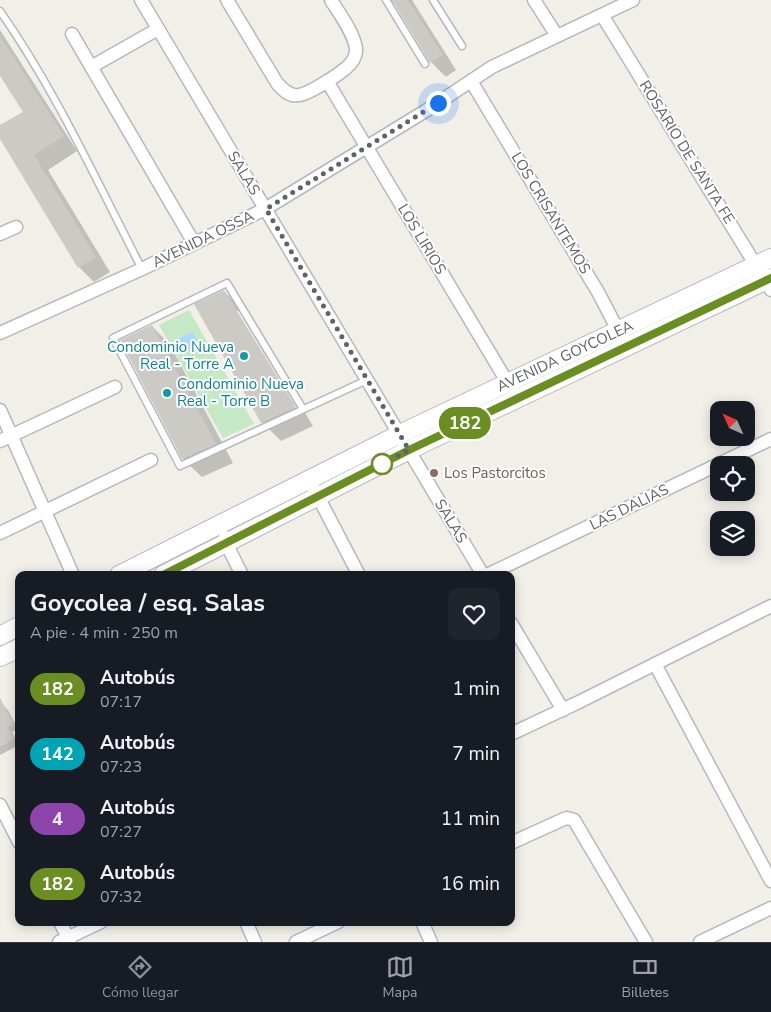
<!DOCTYPE html>
<html lang="es">
<meta charset="utf-8">
<style>
body{margin:0;font-family:"Nunito Sans",sans-serif;background:#20242c;color:#f1f3f6;height:100vh;display:flex;flex-direction:column;font-size:19px;white-space:nowrap}
*{box-sizing:border-box;margin:0}
p{font-size:16px;color:#9ea1a6}
.icon{flex:none;width:28px;height:28px;fill:none;stroke:currentColor;stroke-width:2;stroke-linecap:round;stroke-linejoin:round}
.map{position:relative;flex:1;overflow:hidden}
.drawer{position:absolute;left:15px;top:571px;width:500px;height:355px;display:flex;flex-direction:column;background:#171b24;border-radius:10px;box-shadow:0 2px 12px #0003}
.drawer>*{flex:none}
.badge{padding:0 10px;border-radius:16px;font-size:18px;line-height:32px}
.needle{width:32px;rotate:315deg}
.fabs{position:absolute;left:710px;top:401px;display:grid;gap:10px}
.fabs a{display:grid;place-items:center;width:45px;height:45px;border-radius:10px;background:#171b24;box-shadow:0 2px 12px #0003;font-size:25px}
.you{position:absolute;width:25px;height:25px;margin:-12px;border:4px solid #fff;border-radius:50%;background:#1a73e8;box-shadow:0 0 0 8px #1a73e833}
.map>.badge{position:absolute;translate:-50% -50%;box-shadow:0 0 0 2px #fff}
.round{display:grid;place-items:center;flex:none;width:52px;height:52px;border-radius:10px;background:#20242c}
.summary{display:flex;align-items:center;justify-content:space-between;height:85px;padding:0 15px}
h1{font-size:24px;font-weight:700;line-height:38px}
ul{padding:0;list-style:none}
li{display:flex;align-items:center;gap:15px;height:65px;padding:0 15px}
li div{flex:1}
li b{display:block;font-size:19px}
li em{font-style:normal}
li .badge{min-width:55px;font-weight:700;text-align:center}
.tabs{display:flex;justify-content:space-around;align-items:center;height:70px;border-top:1px solid #363941;background:#171b24;font-size:14px;color:#9ea1a6}
.tabs a{display:grid;justify-items:center;gap:2px}
.tabs .active{color:#8c9099}
.map>svg:first-child{display:block}
.green{fill:#c5e8c5}
.water{fill:#aadaff}
.shadow{fill:#0003;fill-rule:evenodd}
.building{fill:#cccac5}
.lines{fill:none;stroke-linecap:round;stroke-linejoin:round}
.lane-casing{stroke:#b5b8bc;stroke-width:9}
.street-casing{stroke:#b5b8bc;stroke-width:15}
.secondary-casing{stroke:#b6babf;stroke-width:20}
.lane{stroke:#fff;stroke-width:6}
.street{stroke:#fff;stroke-width:12}
.secondary{stroke:#fff;stroke-width:18}
.line-casing{stroke:#fff;stroke-width:11}
.line{stroke:#6b8e23;stroke-width:8}
.walk{stroke:#5f6368;stroke-width:5;stroke-dasharray:0 9}
.culture-dot{fill:#0f9aa8;stroke:#fff;stroke-width:2}
.stop-dot{fill:#fff;stroke:#6b8e23;stroke-width:2.5}
.education-dot{fill:#8d6e63;stroke:#fff;stroke-width:2}
.labels{text-anchor:middle;dominant-baseline:central;stroke-width:4;stroke-linejoin:round;paint-order:stroke}
.street-label{font-size:15px;fill:#5f6368;stroke:#fff}
.culture-label{font-size:15px;fill:#0d838f;stroke:#fff;text-anchor:end}
.education-label{font-size:15px;fill:#785e54;stroke:#fff;text-anchor:start}
</style>
<div class="map">
<svg width="771" height="942" viewBox="0 0 771 942">
<rect width="100%" height="100%" fill="#f1efe8"/>
<path class="green" d="M189 310 254 424 223 438 159 325Z"/>
<path class="water" d="M193 332 199 345 184 353 176 340Z"/>
<g class="shadow">
<path d="M390 0H412L456 70 446 77 431 62 398 7Z"/>
<path d="M0 30 77 151 48 170 110 272 94 282 79 267 0 137V127L24 112 0 74Z"/>
<path d="M224 291 243 310 313 426 281 441 262 422ZM236 311H239L300 412 298 413Z"/>
<path d="M152 326 170 345 233 463 202 477 183 459 122 341Z"/>
<path d="M3 705 8 710 18 729 12 732 19 745 0 755V707Z"/>
</g>
<g class="building">
<path d="M392 0H408L443 55 430 63Z"/>
<path d="M0 36 64 136 34 155 96 257 78 268 0 139V125L23 112 0 76Z"/>
<path d="M224 290 296 407 261 423 194 304Z"/>
<path d="M152 325 216 444 182 459 120 340Z"/>
<path d="M0 698 14 724 8 727 14 739 0 747Z"/>
</g>
<g class="lines">
<defs>
<g id="lane">
<path d="M386 0 425 64"/>
<path d="M433 0 462 46"/>
<path d="M0 11C56 91 97 182 142 269"/>
<path d="M303 409 227 283 113 338 180 466 367 380"/>
</g>
<g id="street">
<path d="M141 0 483 575"/>
<path d="M227 0 277 83C283 90 290 97 299 95 309 94 338 75 346 68 351 64 355 58 356 52 357 37 339 13 331 0"/>
<path d="M534 0 557 36"/>
<path d="M602 15 771 290"/>
<path d="M72 34 194 243"/>
<path d="M91 67 158 29"/>
<path d="M327 81 512 390"/>
<path d="M471 81 598 292 622 338"/>
<path d="M0 234 16 227"/>
<path d="M0 333 142 269 265 209 427 110 492 67 633 0"/>
<path d="M0 410 73 575"/>
<path d="M0 441 115 387"/>
<path d="M314 489 359 575"/>
<path d="M0 533 151 460"/>
<path d="M225 537 226 543 242 575"/>
<path d="M487 575 771 439"/>
<path d="M511 623 563 710"/>
<path d="M655 664 771 881"/>
<path d="M511 734 579 702 771 606"/>
<path d="M0 805 19 842"/>
<path d="M511 843 564 819 567 818 574 820 646 942"/>
<path d="M60 922 70 942"/>
<path d="M246 922 255 942"/>
<path d="M422 922 431 942"/>
<path d="M59 942 101 922"/>
<path d="M296 942 338 922"/>
<path d="M700 942 771 908"/>
</g>
<g id="secondary">
<path d="M119 575 400 434 771 258"/>
<path d="M163 575 409 450 771 278"/>
<path d="M0 636 19 626"/>
<path d="M0 657 19 648"/>
</g>
</defs>
<use href="#lane" class="lane-casing"/>
<use href="#street" class="street-casing"/>
<use href="#secondary" class="secondary-casing"/>
<use href="#lane" class="lane"/>
<use href="#street" class="street"/>
<use href="#secondary" class="secondary"/>
</g>
<g class="lines">
<defs>
<path id="line" d="M163 575 409 450 771 278"/>
</defs>
<use href="#line" class="line-casing"/>
<use href="#line" class="line"/>
<path class="walk" d="M382 464 409 450 266 209 438 103"/>
</g>
<g class="culture-dot">
<circle cx="244" cy="356" r="5"/>
<circle cx="167" cy="393" r="5"/>
</g>
<circle class="stop-dot" cx="382" cy="464" r="10"/>
<circle class="education-dot" cx="434" cy="473" r="5"/>
<g class="labels">
<g class="street-label">
<text transform="translate(687 152) rotate(58)">ROSARIO DE SANTA FE</text>
<text transform="translate(244 173) rotate(59)">SALAS</text>
<text transform="translate(551 213) rotate(59)">LOS CRISANTEMOS</text>
<text transform="translate(203 239) rotate(-26)">AVENIDA OSSA</text>
<text transform="translate(422 239) rotate(59)">LOS LIRIOS</text>
<text transform="translate(565 356) rotate(-25)">AVENIDA GOYCOLEA</text>
<text transform="translate(629 507) rotate(-26)">LAS DALIAS</text>
<text transform="translate(451 521) rotate(59)">SALAS</text>
</g>
<g class="culture-label">
<text x="234" y="347">Condominio Nueva<tspan x="234" dy="17">Real - Torre A</tspan></text>
<text x="177" y="384" text-anchor="start">Condominio Nueva<tspan x="177" dy="17">Real - Torre B</tspan></text>
</g>
<g class="education-label">
<text x="444" y="473">Los Pastorcitos</text>
</g>
</g>
</svg>
<div class="fabs">
<a><svg class="needle" viewBox="-14 -14 28 28"><path d="M0-13l5 13h-10z" fill="#e53935"/><path d="M0 13l5-13h-10z" fill="#9ea1a6"/></svg></a>
<a><svg class="icon" aria-label="locate" viewBox="0 0 24 24"><circle cx="12" cy="12" r="6"/><path d="M12 2v4M12 18v4M2 12h4M18 12h4"/></svg></a>
<a><svg class="icon" aria-label="layers" viewBox="0 0 24 24"><path d="M12 4l9 5-9 5-9-5zM3 14l9 5 9-5"/></svg></a>
</div>
<div class="you" style="left:438px;top:103px"></div>
<b class="badge" style="left:465px;top:423px;background:#6b8e23;color:#fff">182</b>
<section class="drawer">
<div class="summary"><div><h1>Goycolea / esq. Salas</h1><p>A pie · 4 min · 250 m</p></div><a class="round"><svg class="icon" aria-label="heart" viewBox="0 0 24 24"><path d="M12 20l-8-8c-3-5 5-10 8-4 3-6 11-1 8 4z"/></svg></a></div>
<ul>
<li><span class="badge" style="background:#6b8e23;color:#fff">182</span><div><b>Autobús</b><p>07:17</p></div><em>1 min</em></li>
<li><span class="badge" style="background:#00a3b4;color:#fff">142</span><div><b>Autobús</b><p>07:23</p></div><em>7 min</em></li>
<li><span class="badge" style="background:#8e44ad;color:#fff">4</span><div><b>Autobús</b><p>07:27</p></div><em>11 min</em></li>
<li><span class="badge" style="background:#6b8e23;color:#fff">182</span><div><b>Autobús</b><p>07:32</p></div><em>16 min</em></li>
</ul>
</section>
</div>
<nav class="tabs">
<a class="active"><svg class="icon" aria-label="directions" viewBox="0 0 24 24"><path d="M12 3l9 9-9 9-9-9zM9 14v-3h6M13 9l2 2-2 2"/></svg>Cómo llegar</a>
<a><svg class="icon" aria-label="map" viewBox="0 0 24 24"><path d="M3 6l6-2 6 2 6-2v14l-6 2-6-2-6 2zM9 4v14M15 6v14"/></svg>Mapa</a>
<a><svg class="icon" aria-label="tickets" viewBox="0 0 24 24"><path d="M3 7h18v10H3zM15 7v10"/></svg>Billetes</a>
</nav>
